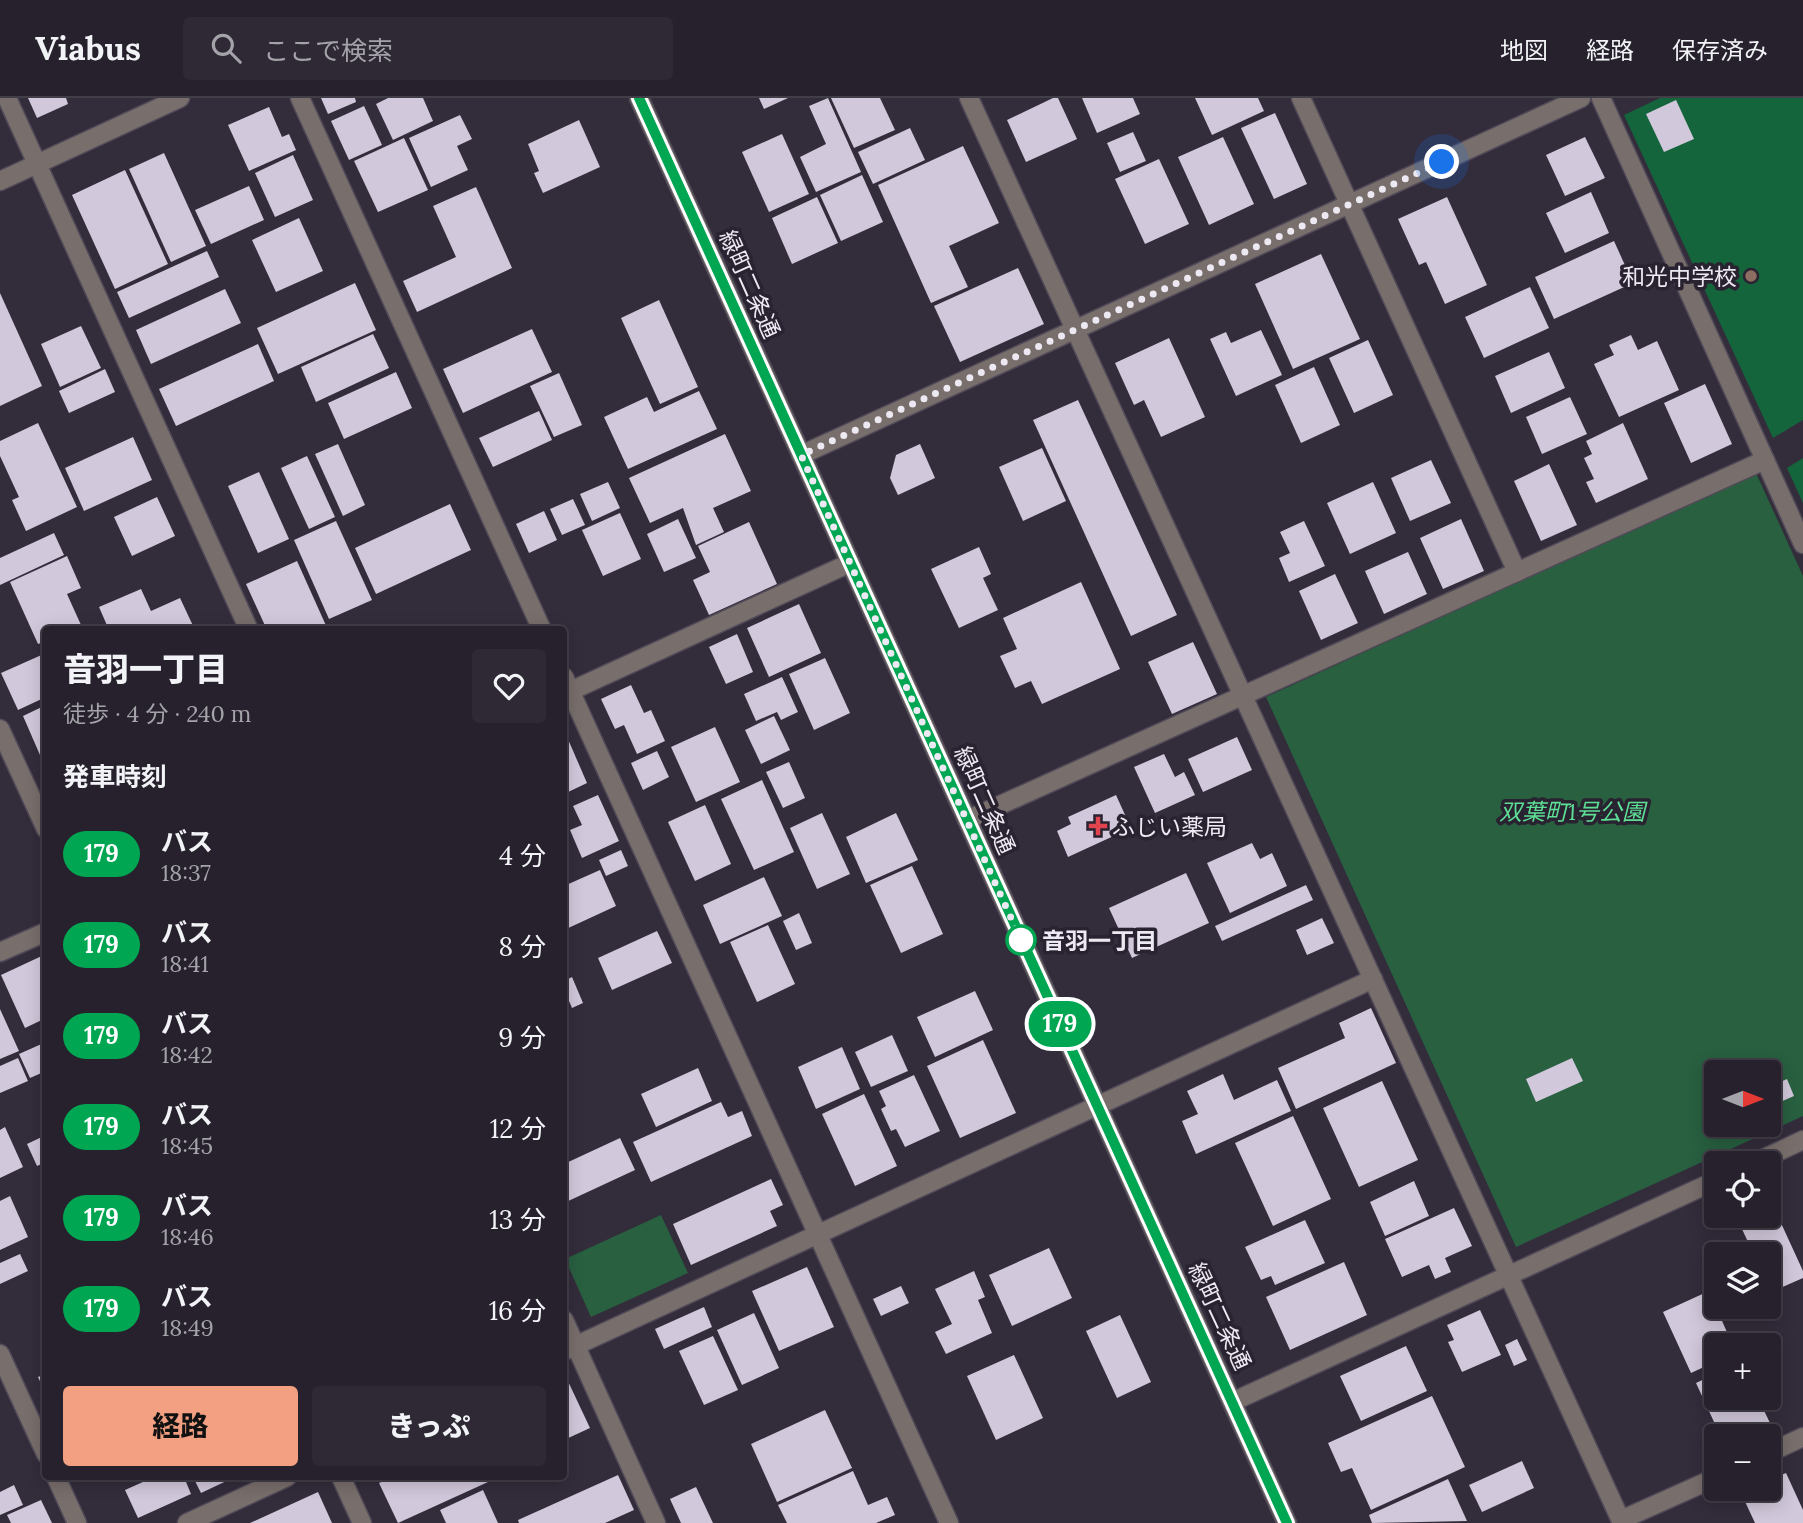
<!DOCTYPE html>
<html lang="ja">
<meta charset="utf-8">
<style>
body{margin:0;font-family:Lora,"Noto Sans JP",serif;background:#2e2934;color:#f1f3f6;height:100vh;display:flex;flex-direction:column;font-size:26px;white-space:nowrap}
*{box-sizing:border-box;margin:0}
p{font-size:23px;color:#a4a3a9}
.icon{flex:none;width:38px;height:38px;fill:none;stroke:currentColor;stroke-width:2;stroke-linecap:round;stroke-linejoin:round}
.map{position:relative;flex:1;overflow:hidden}
.drawer{position:absolute;left:42px;top:528px;width:525px;height:854px;display:flex;flex-direction:column;background:#26212c;border-radius:7px;box-shadow:0 4px 18px #0003,0 0 0 2px #423e48}
.drawer>*{flex:none}
.badge{padding:0 14px;border-radius:23px;font-size:24px;line-height:46px}
.needle{width:46px;rotate:90deg}
.fabs{position:absolute;left:1704px;top:962px;display:grid;gap:14px}
.fabs a{display:grid;place-items:center;width:77px;height:77px;border-radius:7px;background:#26212c;box-shadow:0 4px 18px #0003,0 0 0 2px #423e48;font-size:35px}
.you{position:absolute;width:35px;height:35px;margin:-18px;border:5px solid #fff;border-radius:50%;background:#1a73e8;box-shadow:0 0 0 10px #1a73e833}
.map>.badge{position:absolute;translate:-50% -50%;box-shadow:0 0 0 4px #fff}
h2{padding:0 21px;font-size:26px;line-height:63px}
.round{display:grid;place-items:center;flex:none;width:74px;height:74px;border-radius:7px;background:#2e2934}
.headline{display:flex;align-items:center;justify-content:space-between;height:119px;padding:0 21px}
h1{font-size:33px;font-weight:800;line-height:52px}
.action{display:flex;gap:14px;margin-top:auto;padding:14px 21px}
.action a{flex:1;height:80px;border-radius:7px;background:#f2a081;color:#111;font-size:28px;font-weight:800;line-height:80px;text-align:center}
.action a+a{background:#2e2934;color:#f1f3f6}
ul{padding:0;list-style:none}
li{display:flex;align-items:center;gap:21px;height:91px;padding:0 21px}
li div{flex:1}
li b{display:block;font-size:26px}
li em{font-style:normal}
li .badge{min-width:77px;font-weight:700;text-align:center}
header{display:flex;align-items:center;gap:42px;box-sizing:border-box;height:98px;padding:0 35px;background:#26212c;border-bottom:2px solid #423e48}
header strong{font-size:33px}
nav{display:flex;gap:38px;margin-inline-start:auto;font-size:24px}
.search{width:490px;height:63px;background:#2e2934;display:flex;align-items:center;gap:18px;box-sizing:border-box;padding:0 24px;border-radius:7px;color:#a4a3a9;font-size:26px}
.map>svg:first-child{display:block}
.green{fill:#286040;fill-rule:evenodd}
.forest{fill:#15653c}
.building{fill:#d1c8db}
.lines{fill:none;stroke-linecap:round;stroke-linejoin:round}
.minor-casing{stroke:#514a58;stroke-width:21}
.tertiary-casing{stroke:#514a58;stroke-width:21}
.minor{stroke:#786e6b;stroke-width:18}
.tertiary{stroke:#786e6b;stroke-width:18}
.line-casing{stroke:#fff;stroke-width:16}
.line{stroke:#00a651;stroke-width:10}
.walk{stroke:#ede9f2;stroke-width:7;stroke-dasharray:0 12.6}
.education-dot{fill:#8d6e63;stroke:#292230;stroke-width:2.5}
.health-dot{fill:#e0444e;stroke:#292230;stroke-width:2.5}
.stop-dot{fill:#fff;stroke:#00a651;stroke-width:3.5}
.labels{text-anchor:middle;dominant-baseline:central;stroke-width:7;stroke-linejoin:round;paint-order:stroke}
.poi-label{font-size:23px;fill:#ede9f2;stroke:#292230;text-anchor:end}
.street-label{font-size:23px;fill:#ede9f2;stroke:#292230}
.park-label{font-size:23px;font-style:italic;fill:#5dde95;stroke:#292230}
.stop-label{font-size:23px;font-weight:bold;fill:#ede9f2;stroke:#292230;text-anchor:start}
</style>
<header>
<strong>Viabus</strong>
<div class="search"><svg class="icon" aria-label="search" viewBox="0 0 24 24"><circle cx="10" cy="10" r="6"/><path d="M15 15l6 6"/></svg>ここで検索</div>
<nav><a>地図</a><a>経路</a><a>保存済み</a></nav>
</header>
<div class="map">
<svg width="1803" height="1425" viewBox="0 0 1803 1425">
<rect width="100%" height="100%" fill="#332c3b"/>
<g class="green">
<path d="M1756 375 1803 478V1018L1516 1149 1266 599ZM1717 975H1769V1027H1717Z"/>
<path d="M661 1117 688 1175 591 1219 565 1161Z"/>
</g>
<g class="forest">
<path d="M1660 0H1803V322L1773 340 1624 17Z"/>
<path d="M1803 360V405L1787 370Z"/>
</g>
<g class="building">
<path d="M28 0H66L68 6 37 20Z"/>
<path d="M321 0H355L356 4 328 16Z"/>
<path d="M388 0H423L433 23 393 42 376 6Z"/>
<path d="M759 0H788L764 11Z"/>
<path d="M828 0 861 74 816 94 800 59 826 46 809 8Z"/>
<path d="M831 0H880L895 32 854 50Z"/>
<path d="M1053 0H1058L1077 41 1026 64 1007 22Z"/>
<path d="M1082 0H1133L1140 16 1097 35Z"/>
<path d="M1195 0H1258L1264 13 1212 37Z"/>
<path d="M1676 2 1694 41 1664 54 1646 16Z"/>
<path d="M364 8 382 47 349 62 331 23Z"/>
<path d="M269 9 282 39 289 36 296 52 249 73 228 27Z"/>
<path d="M1275 15 1307 86 1274 101 1241 30Z"/>
<path d="M460 17 472 41 457 48 468 72 431 89 409 40Z"/>
<path d="M579 22 600 69 543 95 534 75 539 73 528 46Z"/>
<path d="M910 30 925 62 873 86 858 54Z"/>
<path d="M1133 34 1146 63 1120 74 1107 45Z"/>
<path d="M782 36 809 96 769 114 742 54Z"/>
<path d="M1223 39 1254 106 1209 127 1178 59Z"/>
<path d="M1585 39 1605 80 1565 98 1546 57Z"/>
<path d="M404 40 428 92 378 114 354 63Z"/>
<path d="M963 48 999 125 949 148 968 189 931 205 878 87Z"/>
<path d="M164 55 206 148 171 164 129 71Z"/>
<path d="M293 57 313 102 275 119 255 75Z"/>
<path d="M1159 61 1189 126 1145 146 1115 81Z"/>
<path d="M125 72 168 166 115 191 72 97Z"/>
<path d="M862 77 883 124 841 143 820 97Z"/>
<path d="M249 88 264 122 211 146 195 112Z"/>
<path d="M476 89 512 170 417 214 403 183 456 159 433 108Z"/>
<path d="M1591 94 1609 135 1565 155 1546 115Z"/>
<path d="M817 99 838 145 792 166 772 120Z"/>
<path d="M1447 99 1487 187 1445 206 1426 164 1419 167 1398 121Z"/>
<path d="M299 120 323 173 276 194 252 142Z"/>
<path d="M1614 143 1633 185 1554 221 1535 179Z"/>
<path d="M207 153 219 179 129 220 117 194Z"/>
<path d="M1321 156 1360 241 1293 271 1255 186Z"/>
<path d="M1018 170 1044 226 960 264 934 208Z"/>
<path d="M355 185 376 232 278 276 257 230Z"/>
<path d="M1530 189 1549 230 1484 260 1465 219Z"/>
<path d="M225 191 241 225 151 266 136 232Z"/>
<path d="M0 195 42 288 0 308Z"/>
<path d="M659 202 698 289 660 306 621 220Z"/>
<path d="M81 228 101 270 60 289 41 246Z"/>
<path d="M532 231 552 274 463 315 443 271Z"/>
<path d="M1261 232 1282 277 1236 298 1210 241 1226 234 1231 245Z"/>
<path d="M373 236 389 270 316 304 301 269Z"/>
<path d="M1631 237 1638 252 1657 243 1679 292 1619 319 1594 266 1614 257 1609 247Z"/>
<path d="M1169 240 1205 319 1161 339 1144 302 1134 307 1115 265Z"/>
<path d="M1368 242 1393 297 1354 315 1329 260Z"/>
<path d="M258 246 274 283 176 328 159 291Z"/>
<path d="M1549 254 1565 290 1511 315 1495 278Z"/>
<path d="M1314 269 1340 327 1301 345 1275 287Z"/>
<path d="M105 271 115 294 69 315 59 293Z"/>
<path d="M396 274 412 310 344 341 328 305Z"/>
<path d="M559 275 582 327 554 339 530 288Z"/>
<path d="M1705 286 1732 346 1691 365 1664 305Z"/>
<path d="M699 293 717 331 628 371 604 319 647 299 654 314Z"/>
<path d="M1570 299 1587 336 1542 356 1526 319Z"/>
<path d="M1078 302 1177 517 1131 538 1033 322Z"/>
<path d="M539 313 552 342 493 369 479 340Z"/>
<path d="M38 325 77 409 26 433 12 402 19 399 0 358V343Z"/>
<path d="M1623 325 1648 381 1596 405 1586 384 1594 381 1584 360 1592 356 1586 343Z"/>
<path d="M725 336 751 393 713 410 724 434 696 447 683 410 650 425 629 380Z"/>
<path d="M133 339 152 382 84 413 65 370Z"/>
<path d="M338 346 365 407 343 418 315 356Z"/>
<path d="M920 346 935 380 898 397 890 380 896 357Z"/>
<path d="M1042 350 1066 403 1023 423 999 369Z"/>
<path d="M307 358 335 419 309 431 281 370Z"/>
<path d="M1431 362 1451 405 1410 423 1391 380Z"/>
<path d="M1549 366 1577 427 1541 443 1514 383Z"/>
<path d="M259 374 289 441 258 455 228 388Z"/>
<path d="M608 384 620 410 592 423 580 396Z"/>
<path d="M1373 384 1396 435 1350 456 1327 405Z"/>
<path d="M157 399 175 438 132 458 114 419Z"/>
<path d="M573 401 585 427 562 437 550 411Z"/>
<path d="M450 406 471 452 376 496 355 450Z"/>
<path d="M544 413 557 442 529 455 516 426Z"/>
<path d="M620 415 641 461 603 478 582 432Z"/>
<path d="M678 421 696 460 664 474 647 436Z"/>
<path d="M1461 421 1484 473 1443 491 1420 440Z"/>
<path d="M336 423 372 502 329 521 294 442Z"/>
<path d="M1304 423 1325 468 1289 484 1279 460 1290 455 1280 434Z"/>
<path d="M749 424 777 486 709 517 693 482 710 474 698 448Z"/>
<path d="M54 435 64 457 0 487V460Z"/>
<path d="M979 449 991 476 983 480 998 512 959 530 931 471Z"/>
<path d="M1408 454 1427 496 1384 516 1365 473Z"/>
<path d="M67 458 81 490 67 496 81 527 70 532H46V543L38 546 10 484Z"/>
<path d="M297 463 328 532H267L246 486Z"/>
<path d="M1335 476 1358 525 1321 542 1299 493Z"/>
<path d="M1081 484 1120 571 1042 606 1031 583 1015 590 1000 558 1017 551 1003 520Z"/>
<path d="M141 491 151 513 180 500 195 532H109L99 509Z"/>
<path d="M799 506 821 555 769 579 747 530Z"/>
<path d="M737 536 753 574 726 586 709 549Z"/>
<path d="M1193 544 1217 596 1172 616 1148 564Z"/>
<path d="M46 555V599L18 612 1 575Z"/>
<path d="M825 560 850 615 814 632 789 576Z"/>
<path d="M782 579 798 614 781 622 777 614 756 623 744 596Z"/>
<path d="M631 587 644 615 651 612 665 643 637 656 624 627 615 631 601 601Z"/>
<path d="M46 607V654L40 657 23 618Z"/>
<path d="M774 618 790 652 761 666 745 632Z"/>
<path d="M715 629 740 684 696 704 671 649Z"/>
<path d="M564 632 587 685 564 696Z"/>
<path d="M1237 639 1252 672 1203 694 1188 661Z"/>
<path d="M657 653 669 679 643 692 631 665Z"/>
<path d="M1164 656 1175 679 1184 674 1195 697 1155 715 1134 669Z"/>
<path d="M789 664 805 700 783 710 766 674Z"/>
<path d="M762 682 794 754 754 772 721 701Z"/>
<path d="M598 697 619 743 582 760 570 732 582 727 573 708Z"/>
<path d="M1116 697 1131 730 1068 759 1057 733 1071 726 1068 719Z"/>
<path d="M705 707 731 766 695 783 668 724Z"/>
<path d="M822 715 850 776 817 791 790 730Z"/>
<path d="M896 715 918 762 866 785 846 739Z"/>
<path d="M1252 745 1260 761 1272 755 1287 788 1230 815 1207 765Z"/>
<path d="M621 752 628 768 606 778 599 762Z"/>
<path d="M912 768 943 836 901 855 870 787Z"/>
<path d="M600 772 616 808 564 832V788Z"/>
<path d="M1186 775 1209 825 1132 860 1109 810Z"/>
<path d="M764 779 782 818 720 846 703 807Z"/>
<path d="M1306 787 1313 802 1222 843 1215 828Z"/>
<path d="M799 815 812 845 796 852 783 823Z"/>
<path d="M1322 820 1334 845 1307 857 1296 832Z"/>
<path d="M768 827 795 886 757 904 730 844Z"/>
<path d="M657 833 672 865 612 892 598 860Z"/>
<path d="M46 856V920L25 930 1 877Z"/>
<path d="M572 879 583 905 572 910 564 891V883Z"/>
<path d="M975 893 993 932 935 959 917 919Z"/>
<path d="M1371 910 1396 965 1296 1011 1278 970 1345 940 1339 925Z"/>
<path d="M0 911 19 953 0 961Z"/>
<path d="M892 937 908 973 871 989 855 954Z"/>
<path d="M983 942 1016 1015 960 1040 927 968Z"/>
<path d="M46 944V973L30 980 19 956Z"/>
<path d="M842 949 860 991 816 1011 798 969Z"/>
<path d="M18 960 28 983 0 995V968Z"/>
<path d="M1572 960 1583 983 1536 1004 1526 981Z"/>
<path d="M698 970 712 1003 656 1029 641 996Z"/>
<path d="M1223 976 1234 1002 1277 982 1291 1013 1196 1056 1182 1023 1198 1016 1187 993Z"/>
<path d="M914 977 940 1033 905 1049 896 1031 891 1033 881 1011 886 1008 879 993Z"/>
<path d="M1787 981 1794 998 1776 1006 1769 989Z"/>
<path d="M1382 983 1418 1062 1359 1089 1323 1010Z"/>
<path d="M864 996 897 1068 855 1088 822 1016Z"/>
<path d="M721 1004 728 1019 742 1013 752 1038 651 1084 633 1044Z"/>
<path d="M1293 1018 1331 1101 1273 1128 1235 1045Z"/>
<path d="M5 1029 23 1069 0 1080V1032Z"/>
<path d="M46 1037V1064L37 1068 27 1046Z"/>
<path d="M620 1040 635 1072 564 1105V1066Z"/>
<path d="M771 1081 783 1107 770 1113 777 1128 691 1167 673 1126Z"/>
<path d="M1414 1083 1429 1118 1385 1138 1370 1104Z"/>
<path d="M10 1098 28 1139 0 1152V1103Z"/>
<path d="M1769 1099 1803 1173V1180L1771 1194 1769 1157H1754L1736 1118H1769Z"/>
<path d="M1454 1110 1472 1148 1445 1160 1451 1174 1435 1181 1429 1167 1402 1179 1385 1141Z"/>
<path d="M1305 1122 1325 1165 1275 1187 1271 1178 1261 1182 1245 1149Z"/>
<path d="M1049 1150 1072 1200 1012 1228 989 1177Z"/>
<path d="M20 1156 28 1173 0 1186V1165Z"/>
<path d="M1344 1164 1367 1217 1290 1252 1266 1199Z"/>
<path d="M807 1169 834 1229 779 1253 752 1193Z"/>
<path d="M974 1173 985 1199 978 1202 992 1235 946 1256 935 1234 952 1226 935 1191Z"/>
<path d="M901 1188 909 1205 881 1218 873 1201Z"/>
<path d="M1709 1193 1733 1248H1717V1263L1691 1275 1663 1214Z"/>
<path d="M704 1209 712 1229 664 1251 655 1231Z"/>
<path d="M1480 1212 1501 1257 1462 1274 1448 1244 1454 1242 1447 1227Z"/>
<path d="M754 1215 779 1270 742 1287 717 1232Z"/>
<path d="M1120 1217 1151 1284 1117 1300 1086 1233Z"/>
<path d="M713 1238 738 1292 704 1307 679 1253Z"/>
<path d="M1517 1241 1527 1262 1514 1268 1505 1247Z"/>
<path d="M1406 1248 1427 1293 1361 1323 1340 1278Z"/>
<path d="M1014 1257 1043 1320 996 1342 967 1278Z"/>
<path d="M1717 1275V1300H1758L1770 1325 1740 1339H1721L1696 1285Z"/>
<path d="M46 1276V1296L38 1279Z"/>
<path d="M566 1279 590 1330 564 1342V1280Z"/>
<path d="M1432 1298 1465 1369 1371 1412 1352 1370 1341 1374 1328 1345Z"/>
<path d="M825 1312 852 1370 777 1404 751 1346Z"/>
<path d="M1522 1363 1534 1390 1482 1414 1469 1387Z"/>
<path d="M853 1373 868 1407 887 1399 895 1417 876 1425H787L778 1407Z"/>
<path d="M1786 1375 1803 1412V1425H1755L1741 1395 1749 1391H1769V1382Z"/>
<path d="M618 1377 634 1412 605 1425H519L518 1422Z"/>
<path d="M154 1379H184L191 1396 138 1420 125 1392Z"/>
<path d="M193 1379H235L201 1395Z"/>
<path d="M393 1379H499L398 1425 379 1385Z"/>
<path d="M1448 1381 1467 1423 1372 1425 1369 1417Z"/>
<path d="M14 1387 23 1407 0 1417V1394Z"/>
<path d="M696 1389 713 1425H681L670 1401Z"/>
<path d="M483 1392 498 1425H446L440 1412Z"/>
<path d="M318 1394 332 1425H250Z"/>
<path d="M41 1402 52 1425H11L7 1417Z"/>
</g>
<g class="lines">
<defs>
<g id="minor">
<path d="M7 0 249 532"/>
<path d="M300 0 542 532"/>
<path d="M969 0 1622 1425"/>
<path d="M1301 0 1517 474"/>
<path d="M1601 0 1803 446"/>
<path d="M0 83 180 0"/>
<path d="M801 357 1581 0"/>
<path d="M564 579 949 1425"/>
<path d="M564 596 850 465"/>
<path d="M0 631 46 731"/>
<path d="M967 722 1765 362"/>
<path d="M0 854 46 834"/>
<path d="M1752 1066 1803 1042"/>
<path d="M564 1222 656 1425"/>
<path d="M564 1253 1373 881"/>
<path d="M0 1256 46 1356"/>
<path d="M1232 1304 1717 1082"/>
<path d="M1769 1355 1803 1339"/>
<path d="M56 1379 77 1425"/>
<path d="M341 1379 362 1425"/>
<path d="M1621 1422 1717 1379"/>
<path d="M187 1425 287 1379"/>
</g>
<path id="tertiary" d="M639 0 1287 1425"/>
</defs>
<use href="#minor" class="minor-casing"/>
<use href="#tertiary" class="tertiary-casing"/>
<use href="#minor" class="minor"/>
<use href="#tertiary" class="tertiary"/>
</g>
<g class="lines">
<defs>
<path id="line" d="M639 0 1287 1425"/>
</defs>
<use href="#line" class="line-casing"/>
<use href="#line" class="line"/>
<path class="walk" d="M1021 842 801 357 1442 64"/>
</g>
<circle class="education-dot" cx="1751" cy="178" r="7"/>
<path class="health-dot" d="M1094.5 717.5h7v7h7v7h-7v7h-7v-7h-7v-7h7z"/>
<circle class="stop-dot" cx="1021" cy="842" r="14"/>
<g class="labels">
<g class="poi-label">
<text x="1737" y="178">和光中学校</text>
<text x="1112" y="728" text-anchor="start">ふじい薬局</text>
</g>
<g class="street-label">
<text transform="translate(750 186) rotate(66)">緑町二条通</text>
<text transform="translate(985 702) rotate(66)">緑町二条通</text>
<text transform="translate(1220 1218) rotate(65)">緑町二条通</text>
</g>
<g class="park-label">
<text x="1572" y="713">双葉町1号公園</text>
</g>
<g class="stop-label">
<text x="1042" y="842">音羽一丁目</text>
</g>
</g>
</svg>
<div class="fabs">
<a><svg class="needle" viewBox="-14 -14 28 28"><path d="M0-13l5 13h-10z" fill="#e53935"/><path d="M0 13l5-13h-10z" fill="#a4a3a9"/></svg></a>
<a><svg class="icon" aria-label="locate" viewBox="0 0 24 24"><circle cx="12" cy="12" r="6"/><path d="M12 2v4M12 18v4M2 12h4M18 12h4"/></svg></a>
<a><svg class="icon" aria-label="layers" viewBox="0 0 24 24"><path d="M12 4l9 5-9 5-9-5zM3 14l9 5 9-5"/></svg></a>
<a>+</a>
<a>−</a>
</div>
<div class="you" style="left:1442px;top:64px"></div>
<b class="badge" style="left:1060px;top:926px;background:#00a651;color:#fff">179</b>
<section class="drawer">
<div class="headline"><div><h1>音羽一丁目</h1><p>徒歩 · 4 分 · 240 m</p></div><a class="round"><svg class="icon" aria-label="heart" viewBox="0 0 24 24"><path d="M12 20l-8-8c-3-5 5-10 8-4 3-6 11-1 8 4z"/></svg></a></div>
<h2>発車時刻</h2>
<ul>
<li><span class="badge" style="background:#00a651;color:#fff">179</span><div><b>バス</b><p>18:37</p></div><em>4 分</em></li>
<li><span class="badge" style="background:#00a651;color:#fff">179</span><div><b>バス</b><p>18:41</p></div><em>8 分</em></li>
<li><span class="badge" style="background:#00a651;color:#fff">179</span><div><b>バス</b><p>18:42</p></div><em>9 分</em></li>
<li><span class="badge" style="background:#00a651;color:#fff">179</span><div><b>バス</b><p>18:45</p></div><em>12 分</em></li>
<li><span class="badge" style="background:#00a651;color:#fff">179</span><div><b>バス</b><p>18:46</p></div><em>13 分</em></li>
<li><span class="badge" style="background:#00a651;color:#fff">179</span><div><b>バス</b><p>18:49</p></div><em>16 分</em></li>
</ul>
<div class="action"><a>経路</a><a>きっぷ</a></div>
</section>
</div>
